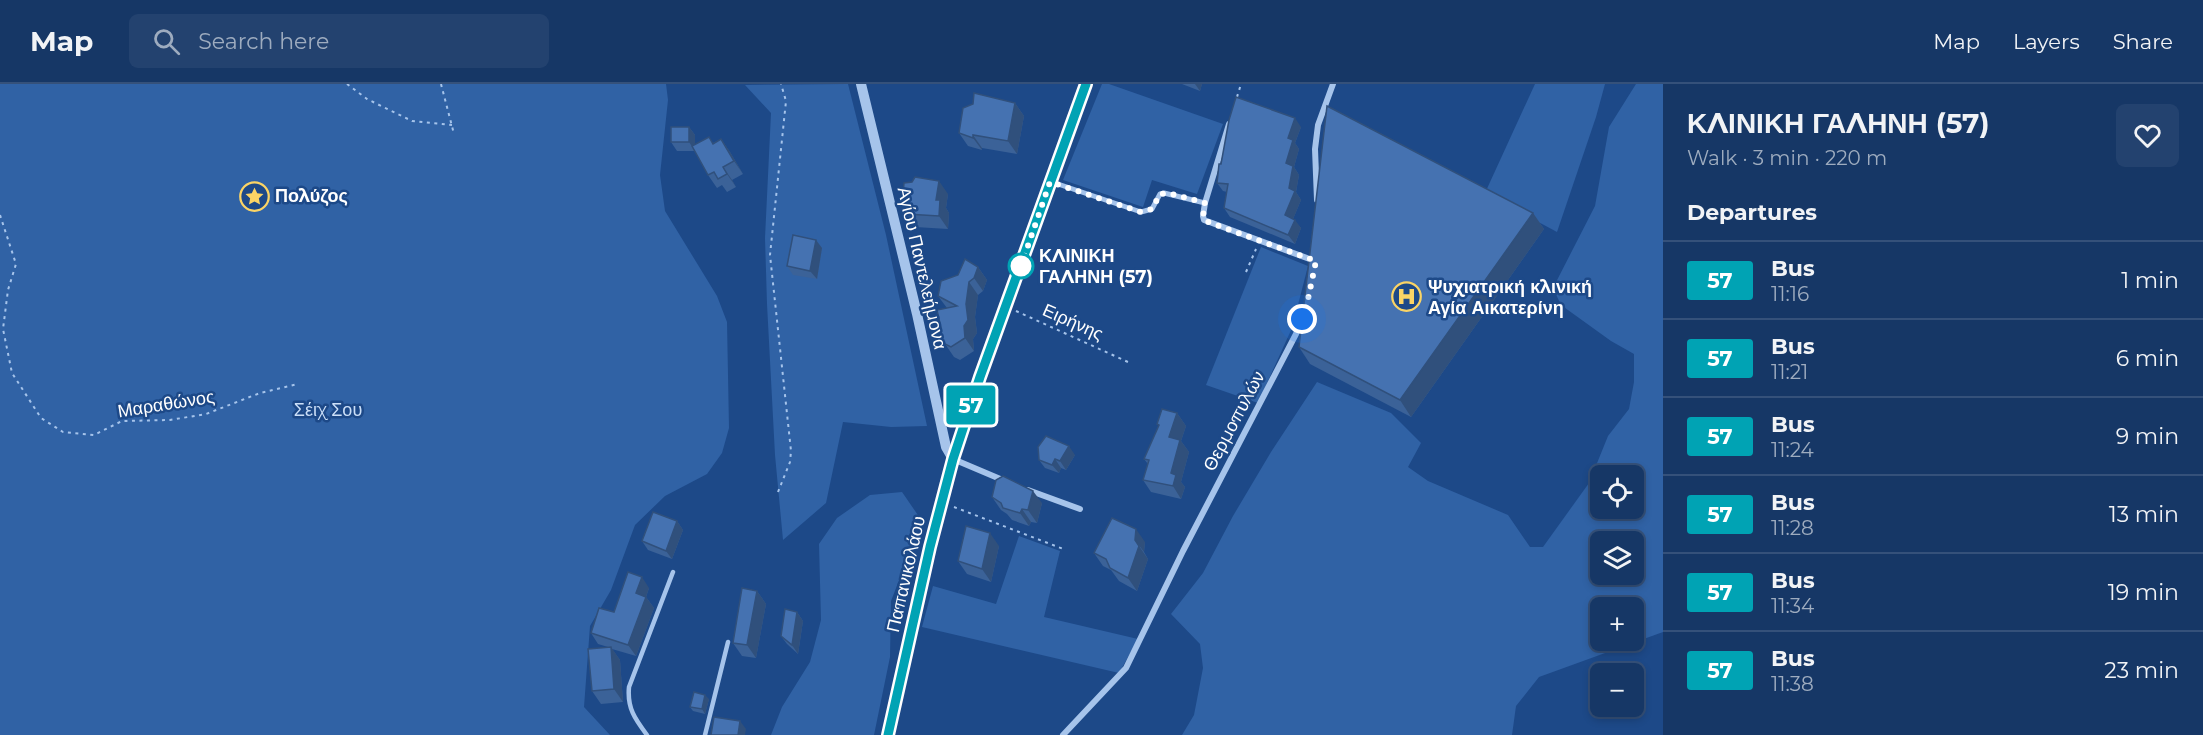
<!DOCTYPE html>
<meta charset="utf-8">
<style>
body{margin:0;font-family:Montserrat,sans-serif;background:#23426f;color:#f1f3f6;height:100vh;display:flex;flex-direction:column;font-size:22px;white-space:nowrap}
*{box-sizing:border-box;margin:0}
p{font-size:20px;color:#9eacbf}
.icon{flex:none;width:33px;height:33px;fill:none;stroke:currentColor;stroke-width:2;stroke-linecap:round;stroke-linejoin:round}
.map{position:relative;flex:1;overflow:hidden}
.side{display:flex;flex-direction:column;background:#163766;width:540px}
.side>*{flex:none}
.badge{padding:0 12px;border-radius:4px;font-size:21px;line-height:39px}
.tools{position:absolute;left:1590px;top:381px;display:grid;gap:12px}
.tools a{display:grid;place-items:center;width:54px;height:54px;border-radius:9px;background:#163766;box-shadow:0 3px 9px #0003,0 0 0 2px #35517a;font-size:30px}
.you{position:absolute;width:30px;height:30px;margin:-15px;border:4px solid #fff;border-radius:50%;background:#1a73e8;box-shadow:0 0 0 9px #1a73e833}
.map>.badge{position:absolute;translate:-50% -50%;box-shadow:0 0 0 3px #fff}
h2{padding:0 24px;font-size:22px;line-height:54px}
.round{display:grid;place-items:center;flex:none;width:63px;height:63px;border-radius:9px;background:#23426f}
.summary{display:flex;align-items:center;justify-content:space-between;height:102px;padding:0 24px}
h1{font-size:28px;font-weight:700;line-height:45px}
ul{padding:0;list-style:none}
li{display:flex;align-items:center;gap:18px;height:78px;padding:0 24px;border-top:2px solid #35517a}
li div{flex:1}
li b{display:block;font-size:22px}
li em{font-style:normal}
li .badge{min-width:66px;font-weight:700;text-align:center}
header{display:flex;align-items:center;gap:36px;box-sizing:border-box;height:84px;padding:0 30px;background:#163766;border-bottom:2px solid #35517a}
header strong{font-size:28px}
nav{display:flex;gap:33px;margin-inline-start:auto;font-size:21px}
.search{width:420px;height:54px;background:#23426f;display:flex;align-items:center;gap:15px;box-sizing:border-box;padding:0 21px;border-radius:9px;color:#9eacbf;font-size:22px}
main{display:flex;flex:1;min-height:0}
.map>svg:first-child{display:block}
.green{fill:#3062a5;fill-rule:evenodd}
.lines{fill:none;stroke-linecap:round;stroke-linejoin:round}
.path{stroke:#a6c4eb;stroke-width:2;stroke-dasharray:3 4.5;stroke-linecap:butt}
.service{stroke:#a6c4eb;stroke-width:4.5}
.pedestrian{stroke:#a6c4eb;stroke-width:5}
.minor{stroke:#a6c4eb;stroke-width:6}
.tertiary{stroke:#a6c4eb;stroke-width:10}
.secondary{stroke:#d2e2f8;stroke-width:12}
.wall{fill:#3b6298}
.shaded-wall{fill:#30507c}
.building{fill:#4572b1;stroke:#30507c;stroke-width:1.5}
.line-casing{stroke:#fff;stroke-width:14}
.line{stroke:#00a3b4;stroke-width:9}
.walk{stroke:#fff;stroke-width:6;stroke-dasharray:0 10.8}
.stop-dot{fill:#fff;stroke:#00a3b4;stroke-width:3}
.labels{text-anchor:middle;dominant-baseline:central;stroke-width:5;stroke-linejoin:round;paint-order:stroke}
.poi-label{font-size:18px;font-weight:bold;fill:#fff;stroke:#1d4988;text-anchor:start}
.stop-label{font-size:18px;font-weight:bold;fill:#fff;stroke:#1d4988;text-anchor:start}
.street-label{font-size:18px;fill:#fff;stroke:#1d4988}
.park-label{font-size:18px;fill:#cbdff8;stroke:#1d4988}
</style>
<header>
<strong>Map</strong>
<div class="search"><svg class="icon" aria-label="search" viewBox="0 0 24 24"><circle cx="10" cy="10" r="6"/><path d="M15 15l6 6"/></svg>Search here</div>
<nav><a>Map</a><a>Layers</a><a>Share</a></nav>
</header>
<main>
<div class="map">
<svg width="1663" height="651" viewBox="0 0 1663 651">
<rect width="100%" height="100%" fill="#1d4988"/>
<g class="green">
<path d="M0 0H666L668 16 660 91 665 127 717 212 727 238 729 344 722 369 707 390 665 412 635 441 611 506 590 542 584 623 610 651H0Z"/>
<path d="M848 0 886 151 927 342 891 343 843 338 826 419 783 456 775 371 767 220 765 154 771 29 745 1Z"/>
<path d="M1102 0H1109L1223 40 1197 110 1152 96 1143 123 1063 96Z"/>
<path d="M1535 0H1605L1596 33 1557 148 1485 109Z"/>
<path d="M1636 0H1663V548L1539 593 1516 622 1512 651H1182L1194 631 1203 584 1200 560 1171 530 1203 489 1233 432 1271 368 1317 298 1391 329 1421 359 1408 383 1428 397 1508 431 1530 463H1543L1589 399 1608 352 1629 325 1634 298V270L1611 257 1561 221 1553 204 1595 122 1609 43ZM1600 392H1634V424H1600ZM1600 458H1634V490H1600ZM1600 524H1634V556H1600Z"/>
<path d="M1261 163 1308 182 1292 244 1258 319 1206 301Z"/>
<path d="M902 408 922 437 891 517 890 573 874 651H771L782 623 810 578 821 536 819 460 837 434 870 411Z"/>
<path d="M1019 452 1060 467 1044 533 1138 555 1119 589 922 543 933 502 996 520Z"/>
</g>
<g class="lines">
<g class="path">
<path d="M347 0 367 15 412 37 452 41"/>
<path d="M441 0 454 50"/>
<path d="M1237 13 1241 0"/>
<path d="M0 131 16 180 8 206 3 245 12 289 41 334 63 348 94 351 122 337 170 336 206 330 260 309 298 300"/>
<path d="M1246 188 1256 165"/>
<path d="M1016 227 1128 278"/>
<path d="M778 408 790 378 791 367 770 171 786 17 781 0"/>
<path d="M954 423 1066 466"/>
</g>
<g class="service">
<path d="M647 651C635 635 627 624 629 603L673 488"/>
<path d="M705 651 728 558"/>
</g>
<path class="pedestrian" d="M1052 98 1141 128 1152 125 1160 110 1164 109 1205 119"/>
<g class="minor">
<path d="M1229 40 1205 119 1203 132 1204 136 1315 177"/>
<path d="M1317 116 1315 65 1318 41 1333 0"/>
<path d="M953 375 1005 397"/>
<path d="M1028 406 1080 425"/>
<path d="M1063 651 1126 584 1183 467 1296 250 1305 227"/>
</g>
<path class="tertiary" d="M861 0 917 230 946 363 953 375"/>
<path class="secondary" d="M888 651 930 463 953 375 980 293 1086 0"/>
</g>
<g class="wall">
<path d="M1182 0H1202L1200 7Z"/>
<path d="M1015 19 1024 32 1017 70 982 64V66L968 62 959 49Z"/>
<path d="M689 43 695 51V60L713 59 721 55 730 68 743 90 732 96 736 103 727 108 722 101 717 104 708 91 695 67H677L671 58Z"/>
<path d="M1301 43 1295 59 1299 65 1294 83 1299 91 1296 108 1301 116 1293 135 1301 144 1295 160 1230 133 1224 124 1227 108 1223 107 1217 99 1221 80Z"/>
<path d="M948 110 946 124 949 129 948 145 915 143 906 130Z"/>
<path d="M1533 129 1544 145 1411 333 1310 280 1299 263Z"/>
<path d="M822 164 817 195 793 191 787 182Z"/>
<path d="M978 183 987 196 983 207 978 211 975 233 977 249 973 255 974 267 960 276 954 273 941 254 947 224 938 212 958 191Z"/>
<path d="M1177 329 1186 342 1181 357 1189 368 1181 398 1185 403 1181 415 1151 408 1143 396 1148 380 1144 375 1159 342 1157 340Z"/>
<path d="M1075 371 1066 386 1061 384 1059 389 1045 384 1039 376Z"/>
<path d="M992 413 1042 419 1037 439 1031 438 1029 442 1012 436 1007 430 1001 426Z"/>
<path d="M677 437 683 446 672 475 648 466 642 457Z"/>
<path d="M1145 458 1144 468 1148 475 1137 507 1119 497 1111 486 1103 482 1094 469Z"/>
<path d="M999 462 991 498 967 490 958 477Z"/>
<path d="M649 504 646 513 654 524 636 572 612 565 620 576 623 618 601 620 592 607 608 563 598 560 591 549 614 528Z"/>
<path d="M757 507 766 520 756 574 742 572 733 559Z"/>
<path d="M797 528 803 537 798 570 787 560 781 552Z"/>
<path d="M709 615 705 630 693 627 690 623Z"/>
</g>
<g class="shaded-wall">
<path d="M1195 0H1202L1200 7Z"/>
<path d="M1015 19 1024 32 1017 70 1008 57Z"/>
<path d="M1295 34 1301 43 1295 59 1299 65 1294 83 1299 91 1296 108 1301 116 1291 140 1285 131 1289 104 1286 79 1288 54Z"/>
<path d="M689 43 695 51V67L689 58Z"/>
<path d="M973 51 982 64V66L973 54Z"/>
<path d="M721 55 730 68 743 90 734 77Z"/>
<path d="M723 83 732 96 736 103 727 90Z"/>
<path d="M939 97 948 110 946 124 949 129 948 145 939 132 936 116Z"/>
<path d="M1533 129 1544 145 1411 333 1400 316Z"/>
<path d="M1295 136 1301 144 1295 160 1288 151Z"/>
<path d="M816 156 822 164 817 195 810 187Z"/>
<path d="M978 183 987 196 983 207 974 194Z"/>
<path d="M969 198 978 211 975 233 977 249 973 255 974 267 965 254 964 242 966 220Z"/>
<path d="M1177 329 1186 342 1181 357 1189 368 1181 398 1185 403 1181 415 1173 402 1169 353Z"/>
<path d="M1069 362 1075 371 1066 386 1060 377Z"/>
<path d="M1055 375 1061 384 1059 389 1052 381Z"/>
<path d="M1033 407 1042 419 1037 439 1028 426Z"/>
<path d="M1022 425 1031 438 1029 442 1020 429Z"/>
<path d="M677 437 683 446 672 475 666 467Z"/>
<path d="M1136 445 1145 458 1144 468 1135 456Z"/>
<path d="M990 449 999 462 991 498 982 485Z"/>
<path d="M1139 462 1148 475 1137 507 1128 494Z"/>
<path d="M642 493 649 504 646 513 654 524 636 572 628 561 636 509Z"/>
<path d="M757 507 766 520 756 574 747 561Z"/>
<path d="M797 528 803 537 798 570 792 561Z"/>
<path d="M611 563 620 576 623 618 614 605Z"/>
<path d="M705 611 709 615 705 630 702 625Z"/>
<path d="M740 637 746 645 745 651H738Z"/>
</g>
<g class="building">
<path d="M974 9 1015 19 1008 57 973 51V54L959 49 963 24 973 20Z"/>
<path d="M1236 13 1295 34 1288 54 1293 56 1286 79 1293 82 1289 104 1295 107 1285 131 1295 136 1288 151 1224 124 1228 100 1217 99 1219 80H1221L1229 36Z"/>
<path d="M1327 22 1533 129 1400 316 1299 263Z"/>
<rect x="671" y="43" width="18" height="15"/>
<path d="M709 53 713 60 721 55 734 77 723 83 727 90 718 95 714 88 708 91 692 62Z"/>
<path d="M915 93 939 97 936 116H940L939 132 906 130 902 123 904 99 912 98Z"/>
<path d="M793 151 816 156 810 187 787 182Z"/>
<path d="M965 175 978 183 974 194 969 198 966 220 968 236 964 242 965 254 951 263 945 260 941 254V244L937 226 957 222 938 212 941 197 958 191Z"/>
<path d="M1162 325 1177 329 1169 353 1180 356 1171 389 1176 391 1173 402 1143 396 1149 376 1144 375 1159 341 1157 340Z"/>
<path d="M1046 352 1069 362 1060 377 1055 375 1052 381 1039 376 1038 363Z"/>
<path d="M1003 392 1033 407 1028 426 1022 425 1020 429 1003 424 1001 419 992 413 996 396Z"/>
<path d="M653 428 677 437 666 467 642 457Z"/>
<path d="M1112 434 1136 445 1135 456 1139 462 1128 494 1110 484 1106 475 1094 469Z"/>
<path d="M966 442 990 449 982 485 958 477Z"/>
<path d="M628 488 642 493 636 509 646 513 628 561 591 549 599 524 614 528Z"/>
<path d="M742 504 757 507 747 561 733 559Z"/>
<path d="M785 525 797 528 792 561 781 552Z"/>
<path d="M611 563 614 605 592 607 588 565Z"/>
<path d="M694 608 705 611 702 625 690 623Z"/>
<path d="M714 633 740 637 738 651H711Z"/>
</g>
<g class="lines">
<defs>
<path id="line" d="M888 651 930 463 953 375 980 293 1086 0"/>
</defs>
<use href="#line" class="line-casing"/>
<use href="#line" class="line"/>
<path class="walk" d="M1021 182 1050 98 1141 128 1152 125 1160 110 1168 109 1205 119 1203 132 1208 138 1316 177 1307 220 1302 235"/>
</g>
<defs>
<symbol id="sight-ring" viewBox="-11 -11 22 22"><circle r="9.5" fill="#1d4988" stroke="#fbd465" stroke-width="1.5"/><path d="M0-6L1.8-2.2L6-1.7L2.9 1.2L3.7 5.4L0 3.3L-3.7 5.4L-2.9 1.2L-6-1.7L-1.8-2.2Z" fill="#fbd465"/></symbol>
<symbol id="hospital-ring" viewBox="-11 -11 22 22"><circle r="9.5" fill="#1d4988" stroke="#fbd465" stroke-width="1.5"/><path d="M-5-5h3v3.5h4V-5h3V5h-3V1.5h-4V5h-3Z" fill="#fbd465"/></symbol>
</defs>
<g fill-rule="evenodd">
<use href="#sight-ring" x="238" y="96" width="33" height="33"/>
<use href="#hospital-ring" x="1390" y="196" width="33" height="33"/>
</g>
<circle class="stop-dot" cx="1021" cy="182" r="12"/>
<g class="labels">
<g class="poi-label">
<text x="275" y="112">Πολύζος</text>
<text x="1428" y="203">Ψυχιατρική κλινική<tspan x="1428" dy="21">Αγία Αικατερίνη</tspan></text>
</g>
<g class="stop-label">
<text x="1039" y="172">ΚΛΙΝΙΚΗ<tspan x="1039" dy="21">ΓΑΛΗΝΗ (57)</tspan></text>
</g>
<g class="street-label">
<text transform="translate(922 184) rotate(77)">Αγίου Παντελεήμονα</text>
<text transform="translate(1073 238) rotate(24)">Ειρήνης</text>
<text transform="translate(166 320) rotate(-9)">Μαραθώνος</text>
<text transform="translate(1234 337) rotate(-62)">Θερμοπυλών</text>
<text transform="translate(906 490) rotate(-77)">Παπανικολάου</text>
</g>
<g class="park-label">
<text x="328" y="326">Σέιχ Σου</text>
</g>
</g>
</svg>
<div class="tools">
<a><svg class="icon" aria-label="locate" viewBox="0 0 24 24"><circle cx="12" cy="12" r="6"/><path d="M12 2v4M12 18v4M2 12h4M18 12h4"/></svg></a>
<a><svg class="icon" aria-label="layers" viewBox="0 0 24 24"><path d="M12 4l9 5-9 5-9-5zM3 14l9 5 9-5"/></svg></a>
<a>+</a>
<a>−</a>
</div>
<div class="you" style="left:1302px;top:235px"></div>
<b class="badge" style="left:971px;top:321px;background:#00a3b4;color:#fff">57</b>
</div>
<section class="side">
<div class="summary"><div><h1>ΚΛΙΝΙΚΗ ΓΑΛΗΝΗ (57)</h1><p>Walk · 3 min · 220 m</p></div><a class="round"><svg class="icon" aria-label="heart" viewBox="0 0 24 24"><path d="M12 20l-8-8c-3-5 5-10 8-4 3-6 11-1 8 4z"/></svg></a></div>
<h2>Departures</h2>
<ul>
<li><span class="badge" style="background:#00a3b4;color:#fff">57</span><div><b>Bus</b><p>11:16</p></div><em>1 min</em></li>
<li><span class="badge" style="background:#00a3b4;color:#fff">57</span><div><b>Bus</b><p>11:21</p></div><em>6 min</em></li>
<li><span class="badge" style="background:#00a3b4;color:#fff">57</span><div><b>Bus</b><p>11:24</p></div><em>9 min</em></li>
<li><span class="badge" style="background:#00a3b4;color:#fff">57</span><div><b>Bus</b><p>11:28</p></div><em>13 min</em></li>
<li><span class="badge" style="background:#00a3b4;color:#fff">57</span><div><b>Bus</b><p>11:34</p></div><em>19 min</em></li>
<li><span class="badge" style="background:#00a3b4;color:#fff">57</span><div><b>Bus</b><p>11:38</p></div><em>23 min</em></li>
</ul>
</section>
</main>
